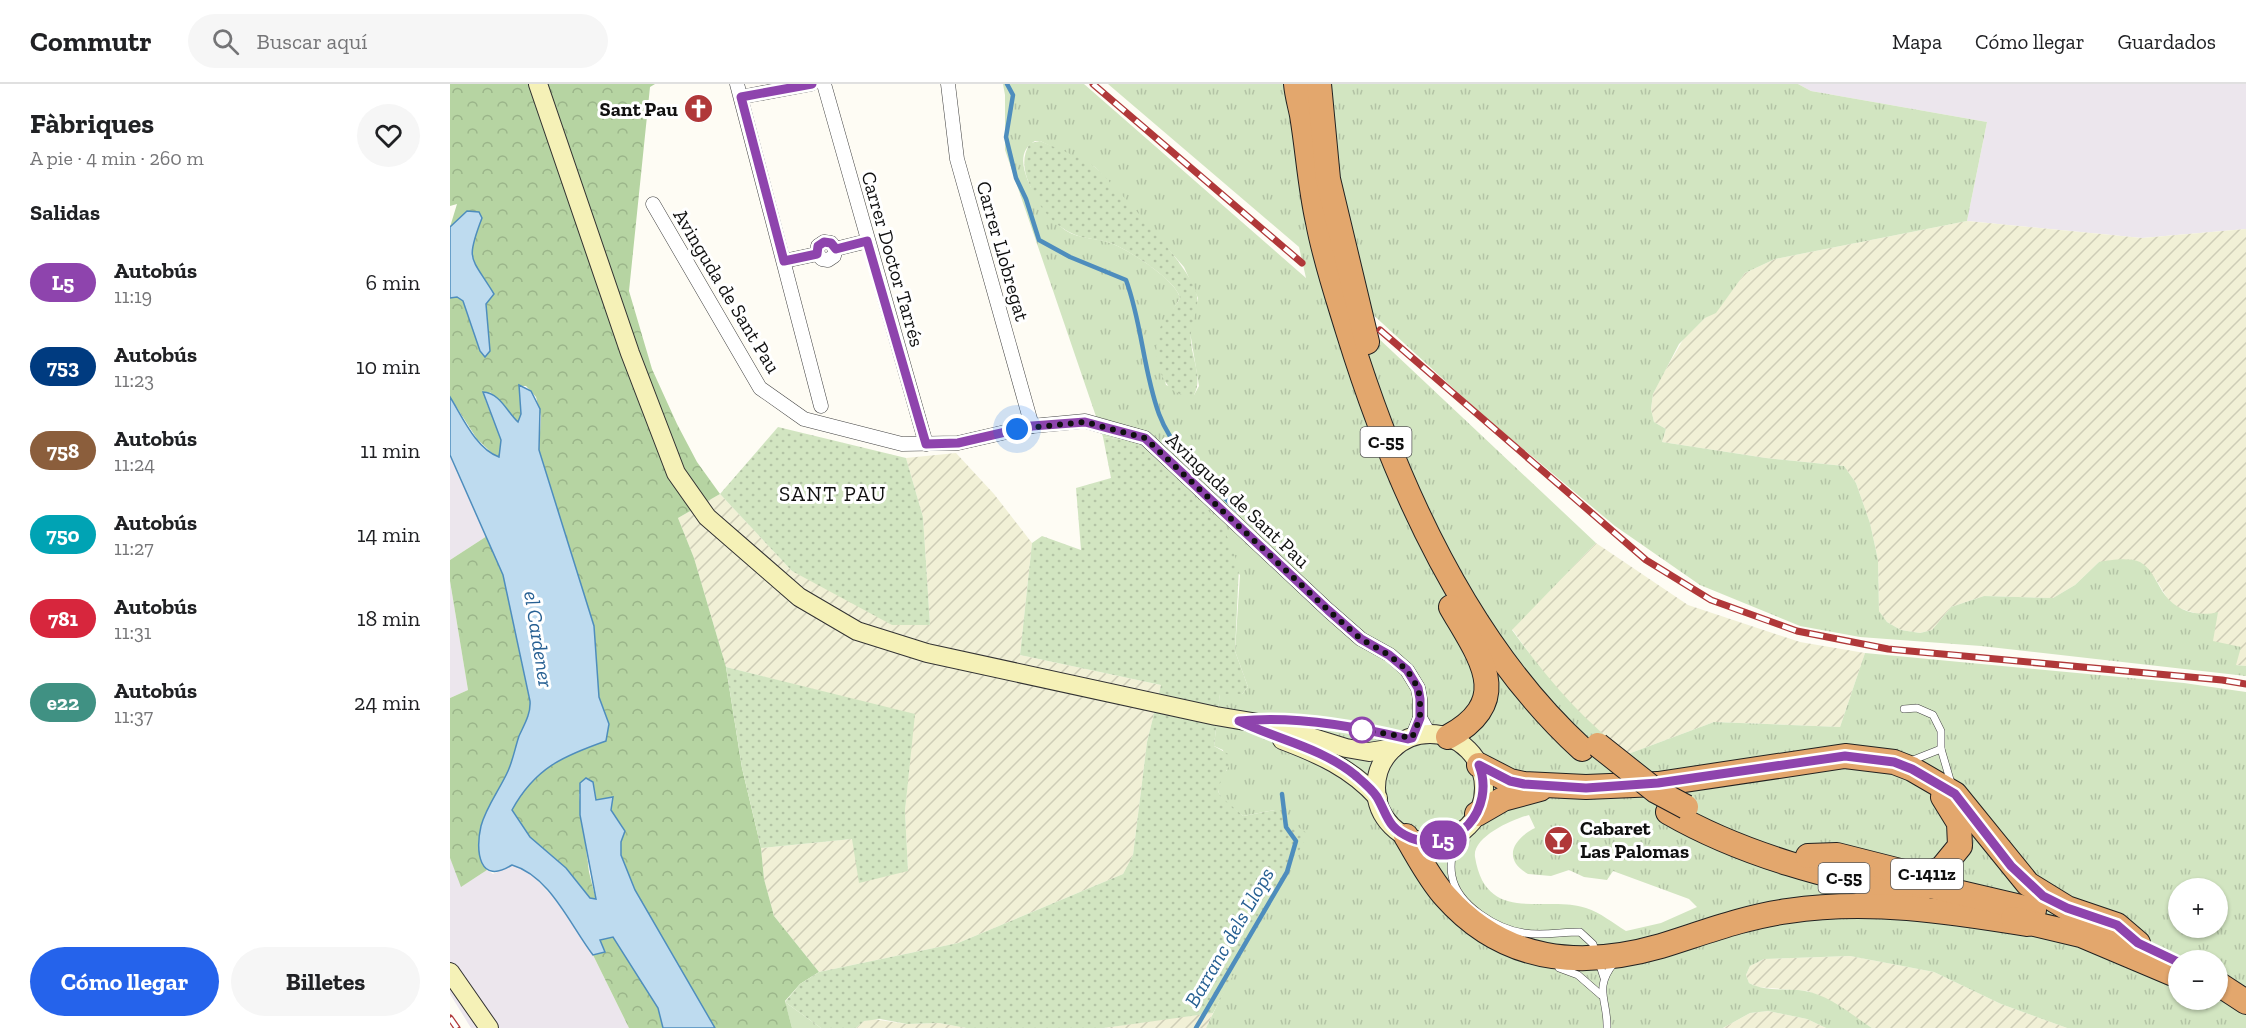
<!DOCTYPE html>
<html lang="es">
<meta charset="utf-8">
<style>
body{margin:0;font-family:"Zilla Slab",serif;background:#f6f6f6;color:#202124;height:100vh;display:flex;flex-direction:column;font-size:22px;white-space:nowrap}
*{box-sizing:border-box;margin:0}
p{font-size:20px;color:#757577}
.icon{flex:none;width:33px;height:33px;fill:none;stroke:currentColor;stroke-width:2;stroke-linecap:round;stroke-linejoin:round}
.map{position:relative;flex:1;overflow:hidden}
.drawer{display:flex;flex-direction:column;background:#fff;width:450px}
.drawer>*{flex:none}
.badge{padding:0 12px;border-radius:20px;font-size:21px;line-height:39px}
.tools{position:absolute;left:1718px;top:794px;display:grid;gap:12px}
.tools a{display:grid;place-items:center;width:60px;height:60px;border-radius:50%;background:#fff;box-shadow:0 2px 4px #0004;font-size:30px}
.you{position:absolute;width:30px;height:30px;margin:-15px;border:4px solid #fff;border-radius:50%;background:#1a73e8;box-shadow:0 0 0 9px #1a73e833}
.map>.badge{position:absolute;translate:-50% -50%;box-shadow:0 0 0 3px #fff}
h2{padding:0 30px;font-size:22px;line-height:54px}
.round{display:grid;place-items:center;flex:none;width:63px;height:63px;border-radius:32px;background:#f6f6f6}
.summary{display:flex;align-items:center;justify-content:space-between;height:102px;padding:0 30px}
h1{font-size:28px;font-weight:800;line-height:45px}
.cta{display:flex;gap:12px;margin-top:auto;padding:12px 30px}
.cta a{flex:1;height:69px;border-radius:36px;background:#2563eb;color:#fff;font-size:24px;font-weight:800;line-height:69px;text-align:center}
.cta a+a{background:#f6f6f6;color:#202124}
ul{padding:0;list-style:none}
li{display:flex;align-items:center;gap:18px;height:84px;padding:0 30px}
li div{flex:1}
li b{display:block;font-size:22px}
li em{font-style:normal}
li .badge{min-width:66px;font-weight:700;text-align:center}
header{display:flex;align-items:center;gap:36px;box-sizing:border-box;height:84px;padding:0 30px;background:#fff;border-bottom:2px solid #e0e0e0}
header strong{font-size:28px}
nav{display:flex;gap:33px;margin-inline-start:auto;font-size:21px}
.search{width:420px;height:54px;background:#f6f6f6;display:flex;align-items:center;gap:15px;box-sizing:border-box;padding:0 21px;border-radius:33px;color:#757577;font-size:22px}
main{display:flex;flex:1;min-height:0}
.map>svg:first-child{display:block}
.industrial{fill:#ece6ed}
.farmland{fill:url(#farmland-furrows)}
.grass{fill:url(#grass-tufts);fill-rule:evenodd}
.forest{fill:url(#forest-crowns)}
.garden{fill:url(#garden-dots)}
.water{fill:#bedbef;stroke:#4e8dbd;stroke-width:1.5}
.lines{fill:none;stroke-linecap:round;stroke-linejoin:round}
.stream{stroke:#4e8dbd;stroke-width:4.5}
.lane-casing{stroke:#434343;stroke-width:8}
.street-casing{stroke:#434343;stroke-width:15}
.secondary-casing{stroke:#323232;stroke-width:20}
.highway-casing{stroke:#212121;stroke-width:26}
.lane{stroke:#fff;stroke-width:7}
.street{stroke:#fff;stroke-width:14}
.secondary{stroke:#f5f1b7;stroke-width:18}
.highway{stroke:#e3a76d;stroke-width:24}
.rail-casing{stroke:#b03839;stroke-width:7}
.rail{stroke:#fff;stroke-width:4.5;stroke-dasharray:14;stroke-linecap:butt}
.highway-bridge-casing{stroke:#212121;stroke-width:26;stroke-linecap:butt}
.highway-bridge{stroke:#e3a76d;stroke-width:24}
.line-casing{stroke:#fff;stroke-width:14}
.line{stroke:#8e44ad;stroke-width:9}
.walk{stroke:#101010;stroke-width:6;stroke-dasharray:0 10.8}
.stop-dot{fill:#fff;stroke:#8e44ad;stroke-width:3}
.labels{text-anchor:middle;dominant-baseline:central;stroke-width:6;stroke-linejoin:round;paint-order:stroke}
.shield{fill:#fff;stroke:#585858;stroke-width:1.5}
.shield-label{font-size:18px;font-weight:bold;fill:#101010}
.poi-label{font-size:20px;font-weight:bold;fill:#101010;stroke:#fff;text-anchor:end}
.street-label{font-size:20px;fill:#101010;stroke:#fff}
.neighbourhood-label{font-size:21px;letter-spacing:1.5px;fill:#101010;stroke:#fff}
.water-label{font-size:21px;font-style:italic;fill:#276093;stroke:#fff}
</style>
<header>
<strong>Commutr</strong>
<div class="search"><svg class="icon" aria-label="search" viewBox="0 0 24 24"><circle cx="10" cy="10" r="6"/><path d="M15 15l6 6"/></svg>Buscar aquí</div>
<nav><a>Mapa</a><a>Cómo llegar</a><a>Guardados</a></nav>
</header>
<main>
<section class="drawer">
<div class="summary"><div><h1>Fàbriques</h1><p>A pie · 4 min · 260 m</p></div><a class="round"><svg class="icon" aria-label="heart" viewBox="0 0 24 24"><path d="M12 20l-8-8c-3-5 5-10 8-4 3-6 11-1 8 4z"/></svg></a></div>
<h2>Salidas</h2>
<ul>
<li><span class="badge" style="background:#8e44ad;color:#fff">L5</span><div><b>Autobús</b><p>11:19</p></div><em>6 min</em></li>
<li><span class="badge" style="background:#003b80;color:#fff">753</span><div><b>Autobús</b><p>11:23</p></div><em>10 min</em></li>
<li><span class="badge" style="background:#8b5e3c;color:#fff">758</span><div><b>Autobús</b><p>11:24</p></div><em>11 min</em></li>
<li><span class="badge" style="background:#00a3b4;color:#fff">750</span><div><b>Autobús</b><p>11:27</p></div><em>14 min</em></li>
<li><span class="badge" style="background:#d7263d;color:#fff">781</span><div><b>Autobús</b><p>11:31</p></div><em>18 min</em></li>
<li><span class="badge" style="background:#409183;color:#fff">e22</span><div><b>Autobús</b><p>11:37</p></div><em>24 min</em></li>
</ul>
<div class="cta"><a>Cómo llegar</a><a>Billetes</a></div>
</section>
<div class="map">
<svg width="1796" height="944" viewBox="0 0 1796 944">
<defs>
<pattern id="farmland-furrows" width="10" height="10" patternUnits="userSpaceOnUse" patternTransform="scale(1.5)"><rect width="10" height="10" fill="#f1f0d6"/><path d="M-1 1l2-2M0 10L10 0M9 11l2-2" fill="none" stroke="#cecdb7"/></pattern>
<pattern id="grass-tufts" width="24" height="20" patternUnits="userSpaceOnUse" patternTransform="scale(1.5)"><rect width="24" height="20" fill="#d2e5c1"/><path d="M3 7l-1-3M5 7V3M7 7l1-3M15 17l-1-3M17 17v-4M19 17l1-3" fill="none" stroke="#b3c3a5"/></pattern>
<pattern id="forest-crowns" width="20" height="18" patternUnits="userSpaceOnUse" patternTransform="scale(1.5)"><rect width="20" height="18" fill="#b6d4a2"/><path d="M2 6a3 3 0 1 1 6 0M12 15a3 3 0 1 1 6 0" fill="none" stroke="#9bb58a"/></pattern>
<pattern id="garden-dots" width="8" height="8" patternUnits="userSpaceOnUse" patternTransform="scale(1.5)"><rect width="8" height="8" fill="#d2e5c1"/><path d="M2 2h.1M6 6h.1" fill="none" stroke="#b3c3a5" stroke-width="1.8" stroke-linecap="round"/></pattern>
</defs>
<rect width="100%" height="100%" fill="#fefcf4"/>
<g class="industrial">
<path d="M1348 0H1796V145L1692 154 1517 137 1537 38 1361 7Z"/>
<path d="M0 371 37 452 0 476Z"/>
<path d="M0 497 18 606 0 614Z"/>
<path d="M0 774 12 802 37 786 43 790 62 781 74 784 84 793 104 814 143 871 179 944H21L0 910Z"/>
</g>
<g class="farmland">
<path d="M1517 137 1692 154 1796 145V582L1786 581 1763 557 1754 532 1729 524 1719 517 1705 494 1649 478 1625 501 1603 514 1534 512 1501 523 1482 546 1470 549 1451 546 1437 538 1429 527 1428 476 1420 439 1406 399 1394 382 1316 374 1212 358 1216 345 1204 338 1201 325 1203 310 1213 290 1234 254 1255 234 1266 228 1295 189 1325 175Z"/>
<path d="M506 369 544 410 582 459 570 571 711 601 697 658 683 771 673 790 508 859 369 888 324 832 314 795 311 764 402 755 458 787 455 727 464 631 276 583 244 474 228 434 270 410 342 487 480 541 473 433 456 374Z"/>
<path d="M1146 459 1238 521 1350 558 1415 569 1390 643 1264 638 1178 670 1146 647 1099 597 1062 545Z"/>
<path d="M1400 872 1484 888 1551 920 1617 944H1422L1372 913 1357 907 1308 903 1299 899 1296 891 1300 882 1314 875Z"/>
<path d="M1318 927 1357 935 1376 944H1273L1300 929Z"/>
<path d="M763 929 756 944H654L715 935Z"/>
<path d="M422 935 457 940 489 939 516 944H406L414 937Z"/>
</g>
<g class="grass">
<path d="M553 0H634L856 194 849 163 658 0H1348L1361 7 1537 38 1517 137 1325 175 1295 189 1266 229 1255 234 1229 260 1203 310 1201 325 1204 338 1216 345 1212 358 1316 374 1394 382 1406 399 1420 439 1428 476 1429 527 1437 538 1451 546 1470 549 1482 546 1501 523 1534 512 1603 514 1625 501 1649 478C1660 476 1679 473 1690 478 1703 485 1707 501 1715 511 1727 528 1750 533 1768 528L1763 557 1791 563 1786 581 1796 582V592L1531 562 1410 553 1350 542 1250 501 1165 442 1027 326 920 228 926 252 1146 459 1062 546C1096 593 1131 635 1178 670L1264 638 1390 643 1415 569 1734 599 1796 608V944H1617L1551 920 1484 888 1400 872 1314 875 1300 882 1296 891 1299 899C1316 908 1336 904 1355 907 1379 911 1402 931 1422 944H1376L1357 935 1318 927 1300 929 1273 944H756L774 907 825 726 793 732C776 717 756 710 777 686L773 666 764 662 770 609 792 610 798 603 785 567 790 491 675 356 653 353 555 66V11ZM585 57H590L645 83 734 183 748 214 740 248 749 302 744 311 716 301 708 269V251L730 214C726 196 680 167 663 160 647 153 630 156 615 146 597 133 552 74 585 57ZM1079 731 1085 744C1063 755 1052 775 1078 790L1101 792 1119 786 1134 793 1157 796 1163 787 1239 815 1247 823 1211 839 1176 847C1163 839 1151 829 1136 824 1093 811 1036 841 1025 773 1022 753 1063 735 1079 731ZM1728 804H1767V843H1728ZM1728 876H1767V915H1728Z"/>
<path d="M335 918 371 944H342Z"/>
</g>
<g class="forest">
<path d="M0 0H205L200 3 179 207 202 285 227 340 247 378 270 410 228 434 244 474 276 583 292 684 311 764 314 795 324 832 369 888 350 900 335 917 342 944H265L185 806 171 771V758L175 747 161 726 162 713 146 716 143 704 129 710 139 788 146 816 140 814 116 784 80 753 62 726C87 682 110 673 156 657L159 640 149 613 144 542 89 366 91 332 86 313 76 302H69L71 330 68 339 40 308 35 315 51 356 49 373 44 371 27 355 0 313V214L7 213 13 217 30 267H40L36 219 44 210C29 184 13 174 28 143L17 127 0 143 7 120 0 122Z"/>
<path d="M37 452 53 491 81 623 58 687 31 741 29 765 37 786 11 803 0 774V614L18 606 0 497V476Z"/>
<path d="M163 853 208 924 213 944H179L143 871 155 868 150 856Z"/>
</g>
<g class="garden">
<path d="M590 57 630 74 645 83C667 105 744 186 747 212 749 228 739 242 741 257 742 275 753 294 744 311 713 316 702 275 708 250 711 236 724 226 730 214 727 197 680 167 663 160 649 154 633 156 619 148 600 138 586 119 579 99 573 85 572 72 580 59Z"/>
<path d="M328 343 456 374 473 433 480 541H442L342 487 270 410Z"/>
<path d="M653 353 675 356 698 365 773 442 789 483 785 567 798 603 792 610H770L764 662 780 671 781 678C762 715 763 704 793 732L825 726 858 750 763 929 654 944H516L489 939 457 940 430 935 414 937 406 944H371L335 918 350 900 369 888 508 859 673 790 683 771 697 658 711 601 570 571 582 459 592 452 631 466 626 404 661 394Z"/>
<path d="M276 583 465 630 455 727 458 787 409 799 402 755 311 764 292 684Z"/>
</g>
<g class="water">
<path d="M17 127 29 128 32 134C15 178 21 172 44 210L36 220 40 267 35 273 30 267 13 217 7 213 0 214V143Z"/>
<path d="M69 301 81 307 90 325 89 366 144 542 149 613 159 640 156 657C113 672 85 684 62 726L80 753 116 784 140 814 146 815 130 731V699L136 694 143 698 146 716 163 713 161 726 175 747 171 758V771L185 806 265 944H213L208 924 163 853 150 856 155 868 143 871C120 841 100 792 62 781 29 802 25 767 31 742 36 723 50 705 58 687 63 676 65 664 69 652 74 641 81 630 80 617L53 491 0 371V313C12 332 26 365 49 373L51 356 33 308C50 309 57 328 68 338L71 330Z"/>
</g>
<g class="lines">
<g class="stream">
<path d="M557 0 563 11 556 53 566 94 576 115 589 156 620 173 676 196C692 239 693 286 709 330 723 368 759 398 787 426"/>
<path d="M746 944 837 788 846 757 836 743 832 710"/>
</g>
<defs>
<g id="lane">
<path d="M1454 625 1467 624 1483 631 1491 647V665L1501 699"/>
<path d="M825 634 933 649 959 655"/>
<path d="M1463 676 1491 665"/>
<path d="M1007 751C1004 764 999 778 1002 792 1007 821 1047 845 1074 849 1093 852 1111 848 1130 848L1143 860 1154 894"/>
<path d="M1109 884 1128 891 1151 911"/>
<path d="M1157 944C1158 916 1143 905 1164 879"/>
</g>
<g id="street">
<path d="M287 0 371 322"/>
<path d="M374 0 476 360"/>
<path d="M498 0 507 75 582 342"/>
<path d="M291 13 361 0"/>
<path d="M203 120 310 304 354 335 452 360 508 359 582 342 635 337 695 354 878 526 911 555 940 571 957 586 968 604 970 615V634L962 654"/>
<path d="M385 165 418 157"/>
<path d="M367 170 368 162 374 158 381 159 385 165"/>
<path d="M367 170 372 175 378 176 384 172 385 165"/>
<path d="M334 177 367 170"/>
<path d="M970 634 979 650"/>
</g>
<g id="secondary">
<path d="M88 0 180 269 226 389 257 433 349 513 407 547 477 569 766 632 825 642 896 664 919 668 944 664"/>
<circle cx="980" cy="704" r="54"/>
<path d="M832 656C869 670 901 684 928 714"/>
<path d="M0 888 39 944"/>
</g>
<g id="highway">
<path d="M846 0C847 11 850 21 852 31 858 67 860 103 868 138 875 176 887 211 898 247 944 396 1016 559 1132 665"/>
<path d="M869 0 878 95 917 258"/>
<path d="M998 653C1066 616 1029 572 1001 523"/>
<path d="M1029 681 1060 697 1074 700 1136 703 1208 700 1395 672 1444 678 1462 685 1505 710 1578 800 1617 824 1667 841 1688 859"/>
<path d="M1218 728C1294 772 1382 794 1468 811"/>
<path d="M1027 730 1053 715 1090 705"/>
<path d="M956 752C968 772 979 794 995 812 1054 879 1131 885 1211 862 1253 849 1294 833 1338 827 1419 815 1496 827 1577 840"/>
<path d="M1358 772 1387 771 1462 790H1479L1492 784 1510 762 1509 739 1493 713"/>
<path d="M1451 795 1584 826"/>
<path d="M1563 835 1631 851 1728 892"/>
<path d="M1767 899 1796 918"/>
</g>
</defs>
<use href="#lane" class="lane-casing"/>
<use href="#street" class="street-casing"/>
<use href="#secondary" class="secondary-casing"/>
<use href="#highway" class="highway-casing"/>
<use href="#lane" class="lane"/>
<use href="#street" class="street"/>
<use href="#secondary" class="secondary"/>
<use href="#highway" class="highway"/>
<defs>
<g id="rail">
<path d="M643 0 852 179"/>
<path d="M930 246 1196 476 1261 516 1347 547 1438 565 1772 596 1796 600"/>
<path d="M0 934 7 944"/>
</g>
</defs>
<use href="#rail" class="rail-casing"/>
<use href="#rail" class="rail"/>
<defs>
<path id="highway-bridge" d="M1148 661 1206 707 1236 723"/>
</defs>
<use href="#highway-bridge" class="highway-bridge-casing"/>
<use href="#highway-bridge" class="highway-bridge"/>
</g>
<g class="lines">
<defs>
<path id="line" d="M362 0 291 13 334 177 367 170 368 162 374 158 381 159 386 165 417 157 476 360 508 359 582 342 635 338 695 354 878 526 911 555 939 571 957 586 968 604 970 615V634L962 654 958 655C905 642 844 631 789 637 826 655 872 664 905 691 912 697 922 705 927 713 938 732 937 744 961 754 1007 772 1046 724 1029 681L1060 697 1074 700 1136 704 1208 699 1395 672 1444 678 1462 685 1505 710 1561 782 1593 812 1617 824 1667 841 1688 859 1728 878"/>
</defs>
<use href="#line" class="line-casing"/>
<use href="#line" class="line"/>
<path class="walk" d="M567 345 635 338 695 354 878 526 911 555 939 571 957 586 968 604 970 615V634L962 654 906 645 912 646"/>
</g>
<defs>
<symbol id="church-disc" viewBox="-11 -11 22 22"><circle r="9.5" fill="#b03839" stroke="#fff"/><path d="M-1.2-6h2.4v3.5h3.3v2.4h-3.3V6h-2.4V-.1h-3.3v-2.4h3.3Z" fill="#fff"/></symbol>
<symbol id="bar-disc" viewBox="-11 -11 22 22"><circle r="9.5" fill="#b03839" stroke="#fff"/><path d="M-6-5H6L.8 .8V4.5H3.5V6h-7V4.5H-.8V.8Z" fill="#fff"/></symbol>
</defs>
<g fill-rule="evenodd">
<use href="#church-disc" x="232" y="8" width="33" height="33"/>
<use href="#bar-disc" x="1092" y="740" width="33" height="33"/>
</g>
<circle class="stop-dot" cx="912" cy="646" r="12"/>
<g class="labels">
<g class="shield">
<rect x="910.5" y="343" width="51" height="30" rx="4.5"/>
<rect x="1441" y="775" width="72" height="30" rx="4.5"/>
<rect x="1368.5" y="779" width="51" height="30" rx="4.5"/>
</g>
<g class="shield-label">
<text x="936" y="358">C-55</text>
<text x="1477" y="790">C-1411z</text>
<text x="1394" y="794">C-55</text>
</g>
<g class="poi-label">
<text x="228" y="25">Sant Pau</text>
<text x="1130" y="744" text-anchor="start">Cabaret<tspan x="1130" dy="23">Las Palomas</tspan></text>
</g>
<g class="street-label">
<text transform="translate(553 167) rotate(74)">Carrer Llobregat</text>
<text transform="translate(443 175) rotate(74)">Carrer Doctor Tarrés</text>
<text transform="translate(277 207) rotate(59)">Avinguda de Sant Pau</text>
<text transform="translate(788 416) rotate(43)">Avinguda de Sant Pau</text>
</g>
<g class="neighbourhood-label">
<text x="383" y="409">SANT PAU</text>
</g>
<g class="water-label">
<text transform="translate(89 555) rotate(81)">el Cardener</text>
<text transform="translate(779 853) rotate(-60)">Barranc dels Llops</text>
</g>
</g>
</svg>
<div class="tools">
<a>+</a>
<a>−</a>
</div>
<div class="you" style="left:567px;top:345px"></div>
<b class="badge" style="left:993px;top:756px;background:#8e44ad;color:#fff">L5</b>
</div>
</main>
